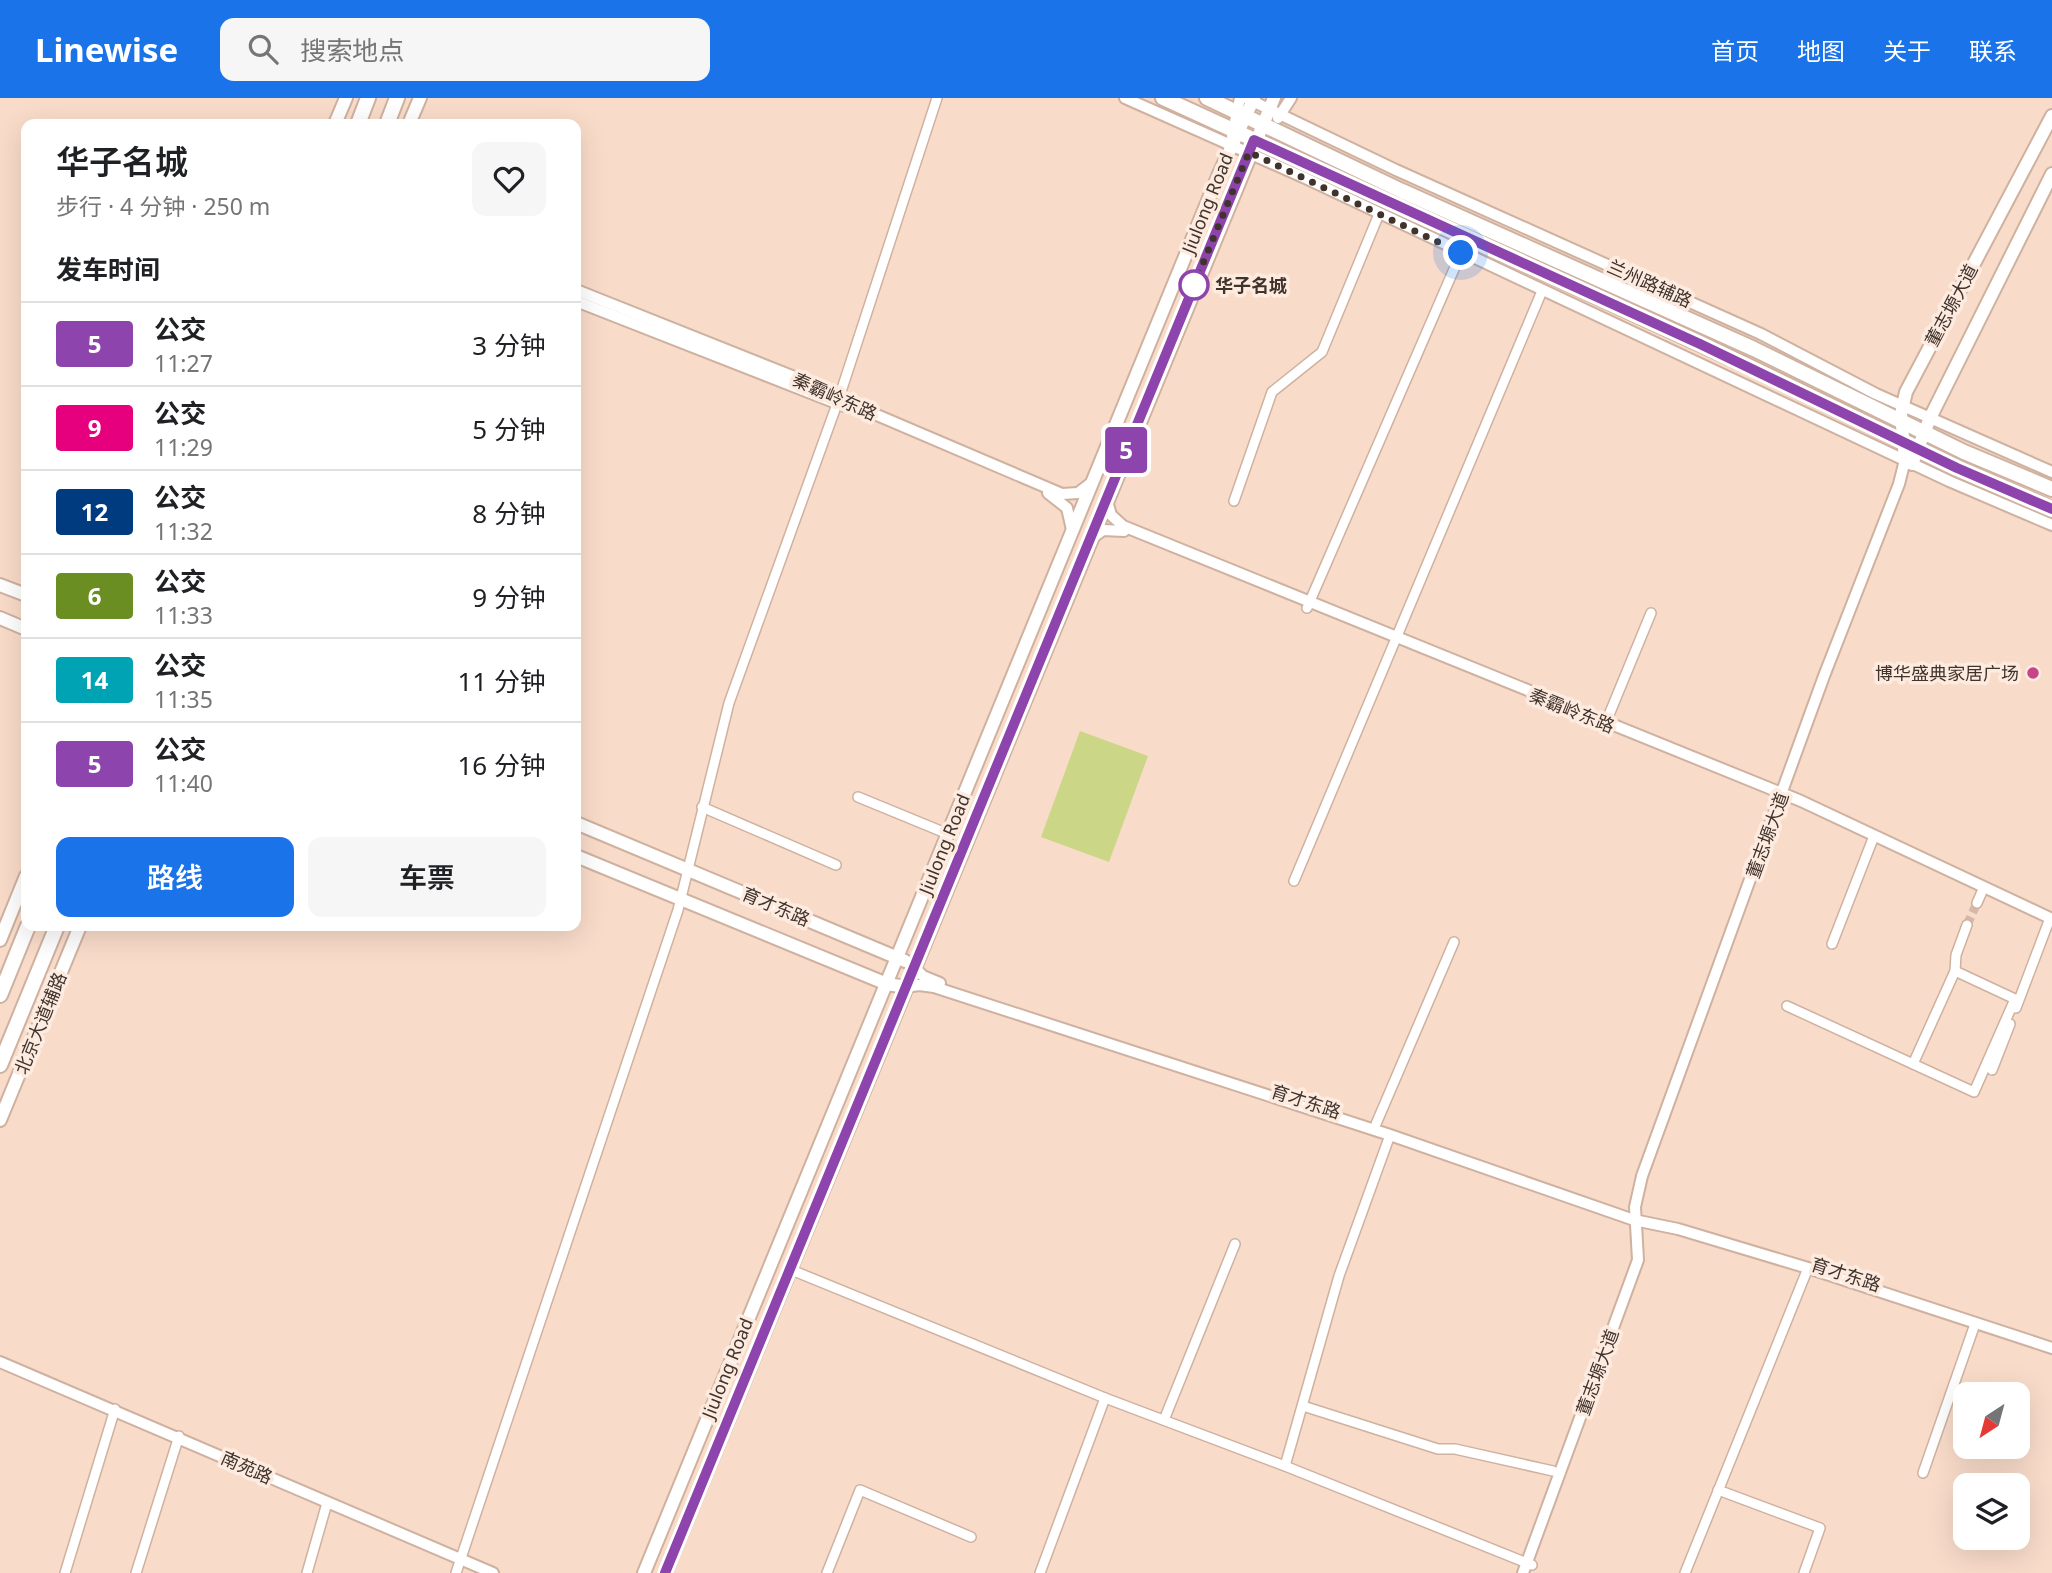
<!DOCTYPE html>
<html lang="zh">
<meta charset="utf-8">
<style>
body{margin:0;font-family:"Noto Sans","Noto Sans SC",sans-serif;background:#f6f6f6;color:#202124;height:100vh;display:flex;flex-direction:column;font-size:26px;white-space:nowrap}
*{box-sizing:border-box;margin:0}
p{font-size:23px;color:#757577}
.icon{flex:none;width:38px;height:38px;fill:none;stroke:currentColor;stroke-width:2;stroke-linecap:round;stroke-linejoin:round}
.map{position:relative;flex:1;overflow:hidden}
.details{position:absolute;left:21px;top:21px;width:560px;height:812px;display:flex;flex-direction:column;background:#fff;border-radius:14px;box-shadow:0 7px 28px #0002}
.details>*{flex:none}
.badge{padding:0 14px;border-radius:5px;font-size:24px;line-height:46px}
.needle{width:46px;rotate:216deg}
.buttons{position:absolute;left:1953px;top:1284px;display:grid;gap:14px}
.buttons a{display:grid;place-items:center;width:77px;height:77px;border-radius:14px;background:#fff;box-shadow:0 7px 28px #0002;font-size:35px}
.you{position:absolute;width:35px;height:35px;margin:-18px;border:5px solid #fff;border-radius:50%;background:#1a73e8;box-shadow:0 0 0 10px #1a73e833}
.map>.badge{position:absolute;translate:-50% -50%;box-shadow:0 0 0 4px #fff}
h2{padding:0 35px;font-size:26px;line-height:63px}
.round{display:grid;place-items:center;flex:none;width:74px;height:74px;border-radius:14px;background:#f6f6f6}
.headline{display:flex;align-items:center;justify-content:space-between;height:119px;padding:0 35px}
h1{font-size:33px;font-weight:600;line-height:52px}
.action{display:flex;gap:14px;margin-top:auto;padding:14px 35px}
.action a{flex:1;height:80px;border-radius:14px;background:#1a73e8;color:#fff;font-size:28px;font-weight:600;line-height:80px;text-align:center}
.action a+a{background:#f6f6f6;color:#202124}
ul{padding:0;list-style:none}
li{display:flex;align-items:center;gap:21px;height:84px;padding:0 35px;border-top:2px solid #e0e0e0}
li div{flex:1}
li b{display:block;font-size:26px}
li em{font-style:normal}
li .badge{min-width:77px;font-weight:700;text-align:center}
header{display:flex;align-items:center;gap:42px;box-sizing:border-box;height:98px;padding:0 35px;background:#1a73e8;color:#fff}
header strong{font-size:33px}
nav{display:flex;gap:38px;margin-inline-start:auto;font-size:24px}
.search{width:490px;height:63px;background:#f6f6f6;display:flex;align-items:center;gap:18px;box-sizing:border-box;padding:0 24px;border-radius:14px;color:#757577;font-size:26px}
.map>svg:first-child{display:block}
.green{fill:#cbd687}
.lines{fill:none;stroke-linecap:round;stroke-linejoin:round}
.minor-tunnel{stroke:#d4b9aa;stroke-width:9;stroke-dasharray:9 4.5;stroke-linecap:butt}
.minor-casing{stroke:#cfb1a0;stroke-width:12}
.tertiary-casing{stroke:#cfb1a0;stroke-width:14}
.secondary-casing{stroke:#cfb1a0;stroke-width:16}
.primary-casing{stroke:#cfb1a0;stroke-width:18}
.minor{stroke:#fff;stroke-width:9}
.tertiary{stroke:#fff;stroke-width:10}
.secondary{stroke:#fff;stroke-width:12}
.primary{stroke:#fff;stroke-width:14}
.line-casing{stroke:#fff;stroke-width:16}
.line{stroke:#8e44ad;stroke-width:10}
.walk{stroke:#3f332c;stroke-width:7;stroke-dasharray:0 12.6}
.stop-dot{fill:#fff;stroke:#8e44ad;stroke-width:3.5}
.poi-dot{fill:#c84489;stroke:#fdebe0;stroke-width:2.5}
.labels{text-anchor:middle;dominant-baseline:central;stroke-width:7;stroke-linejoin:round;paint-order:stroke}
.street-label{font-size:18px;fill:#3f332c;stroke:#fdebe0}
.stop-label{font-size:18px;font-weight:bold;fill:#3f332c;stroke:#fdebe0;text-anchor:start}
.poi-label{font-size:18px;fill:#3f332c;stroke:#fdebe0;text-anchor:end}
</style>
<header>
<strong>Linewise</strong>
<div class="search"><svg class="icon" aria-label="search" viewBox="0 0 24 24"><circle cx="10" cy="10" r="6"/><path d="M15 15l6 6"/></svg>搜索地点</div>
<nav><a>首页</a><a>地图</a><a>关于</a><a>联系</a></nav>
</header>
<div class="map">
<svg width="2052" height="1475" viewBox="0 0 2052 1475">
<rect width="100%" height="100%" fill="#f9dbc9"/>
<path class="green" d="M1080 633 1148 658 1109 764 1041 739Z"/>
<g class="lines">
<path class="minor-tunnel" d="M1967 827 1977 805"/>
<defs>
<g id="minor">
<path d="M1234 403 1272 294 1322 254 1379 116"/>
<path d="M1307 510 1461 155"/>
<path d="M1604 629 1651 515"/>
<path d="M858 699 948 736"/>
<path d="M702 709 836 767"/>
<path d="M1294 783 1542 193"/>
<path d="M1977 805 1984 789"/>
<path d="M1832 846 1874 738"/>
<path d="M1787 908 1974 994 2015 901 1955 873"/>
<path d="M2016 910 2050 820"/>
<path d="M1913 966 1955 873 1956 857 1967 827"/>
<path d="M1992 972 2010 926"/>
<path d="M1376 1026 1454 844"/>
<path d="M789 1171 1105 1300 1285 1368 1532 1467"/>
<path d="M1303 1308 1438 1351H1455L1553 1373"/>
<path d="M1164 1322 1235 1146"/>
<path d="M1285 1368 1339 1178 1390 1037"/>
<path d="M1923 1375 1975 1226"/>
<path d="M1718 1392 1820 1430 1804 1475"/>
<path d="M65 1475 115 1311"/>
<path d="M136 1475 179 1338"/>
<path d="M307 1475 327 1405"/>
<path d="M456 1475 678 812 729 605 837 306 937 0"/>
<path d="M827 1475 860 1392 971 1439"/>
<path d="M1040 1475 1105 1300"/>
<path d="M1685 1475 1808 1170"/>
</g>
<g id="tertiary">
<path d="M1125 0 1303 79 1949 383 2052 427"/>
<path d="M1246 0 1396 72 1761 236 1876 296 2052 374"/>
<path d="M1278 20 1291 0"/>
<path d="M1232 38 1240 0"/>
<path d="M576 192 822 290 844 303 1062 396 1078 395 1091 385"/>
<path d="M576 203 844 308"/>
<path d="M1048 395 1067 410 1072 432"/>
<path d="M1107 403 1111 417 1123 428 1801 703 2052 821"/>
<path d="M1091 441 1103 432 1124 433"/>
<path d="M914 869 923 878 940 885"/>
<path d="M906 889 919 887 934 889 1390 1037 1634 1122 1678 1131 1808 1170 2052 1250"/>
<path d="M0 1264 493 1475"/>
<path d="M1523 1475 1638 1162 1635 1109 1642 1078 1824 578 1899 386 1905 362"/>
</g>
<g id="secondary">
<path d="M335 26 346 0"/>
<path d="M409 26 420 0"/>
<path d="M1905 362 1901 316 1906 294 2052 18"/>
<path d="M1912 366 1930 320 2052 76"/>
<path d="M0 487 26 497"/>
<path d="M0 520 26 531"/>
<path d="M576 725 905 863"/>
<path d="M576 758 887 886 906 889"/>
<path d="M0 842 26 778"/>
<path d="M0 1022 80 828"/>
<path d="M644 1475 1219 76 1254 0"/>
<path d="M665 1475 1274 0"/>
</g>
<g id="primary">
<path d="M1163 0 1744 266 1957 370 2052 411"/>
<path d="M1207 0 1402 93 1754 251 1964 354 2052 391"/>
<path d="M358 26 368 0"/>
<path d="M387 26 397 0"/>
<path d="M0 897 28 828"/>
<path d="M0 967 57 828"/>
</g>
</defs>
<use href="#minor" class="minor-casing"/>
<use href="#tertiary" class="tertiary-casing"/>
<use href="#secondary" class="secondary-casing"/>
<use href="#primary" class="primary-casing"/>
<use href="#minor" class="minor"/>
<use href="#tertiary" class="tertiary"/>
<use href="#secondary" class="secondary"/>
<use href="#primary" class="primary"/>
</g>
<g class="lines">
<defs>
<path id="line" d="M665 1475 1254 42 1700 246 1957 370 2052 411"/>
</defs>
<use href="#line" class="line-casing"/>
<use href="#line" class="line"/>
<path class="walk" d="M1194 187 1249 54 1461 155"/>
</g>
<circle class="stop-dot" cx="1194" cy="187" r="14"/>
<circle class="poi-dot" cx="2033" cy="575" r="7"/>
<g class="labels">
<g class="street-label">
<text transform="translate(1207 105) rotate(-68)">Jiulong Road</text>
<text transform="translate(1650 185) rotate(24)">兰州路辅路</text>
<text transform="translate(1951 207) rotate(-62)">董志塬大道</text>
<text transform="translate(835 298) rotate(24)">秦霸岭东路</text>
<text transform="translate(1572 612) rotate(22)">秦霸岭东路</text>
<text transform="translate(1767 737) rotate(-70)">董志塬大道</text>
<text transform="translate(944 746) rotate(-68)">Jiulong Road</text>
<text transform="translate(776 808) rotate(23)">育才东路</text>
<text transform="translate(40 925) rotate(-68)">北京大道辅路</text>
<text transform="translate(1306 1003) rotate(18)">育才东路</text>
<text transform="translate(1846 1176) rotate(18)">育才东路</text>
<text transform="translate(727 1270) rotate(-68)">Jiulong Road</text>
<text transform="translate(1597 1274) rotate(-70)">董志塬大道</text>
<text transform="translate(247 1369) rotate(24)">南苑路</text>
</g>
<g class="stop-label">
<text x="1215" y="187">华子名城</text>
</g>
<g class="poi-label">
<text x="2019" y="575">博华盛典家居广场</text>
</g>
</g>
</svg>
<div class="buttons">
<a><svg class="needle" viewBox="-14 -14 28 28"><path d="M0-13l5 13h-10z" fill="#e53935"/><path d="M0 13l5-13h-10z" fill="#757577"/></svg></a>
<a><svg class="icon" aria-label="layers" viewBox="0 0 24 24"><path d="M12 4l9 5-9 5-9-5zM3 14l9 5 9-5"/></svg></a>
</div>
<div class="you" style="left:1461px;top:155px"></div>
<b class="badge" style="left:1126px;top:352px;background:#8e44ad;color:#fff">5</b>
<section class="details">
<div class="headline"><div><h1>华子名城</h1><p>步行 · 4 分钟 · 250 m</p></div><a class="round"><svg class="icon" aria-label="heart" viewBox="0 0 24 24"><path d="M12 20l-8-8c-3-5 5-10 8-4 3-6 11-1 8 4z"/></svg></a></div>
<h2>发车时间</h2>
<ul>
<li><span class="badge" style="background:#8e44ad;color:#fff">5</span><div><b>公交</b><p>11:27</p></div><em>3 分钟</em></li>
<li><span class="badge" style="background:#e6007e;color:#fff">9</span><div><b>公交</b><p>11:29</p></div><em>5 分钟</em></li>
<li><span class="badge" style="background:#003b80;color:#fff">12</span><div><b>公交</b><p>11:32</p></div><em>8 分钟</em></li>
<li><span class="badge" style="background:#6b8e23;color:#fff">6</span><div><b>公交</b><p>11:33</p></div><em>9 分钟</em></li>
<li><span class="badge" style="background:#00a3b4;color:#fff">14</span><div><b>公交</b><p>11:35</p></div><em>11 分钟</em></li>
<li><span class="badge" style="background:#8e44ad;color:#fff">5</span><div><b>公交</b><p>11:40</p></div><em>16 分钟</em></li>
</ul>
<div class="action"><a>路线</a><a>车票</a></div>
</section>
</div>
